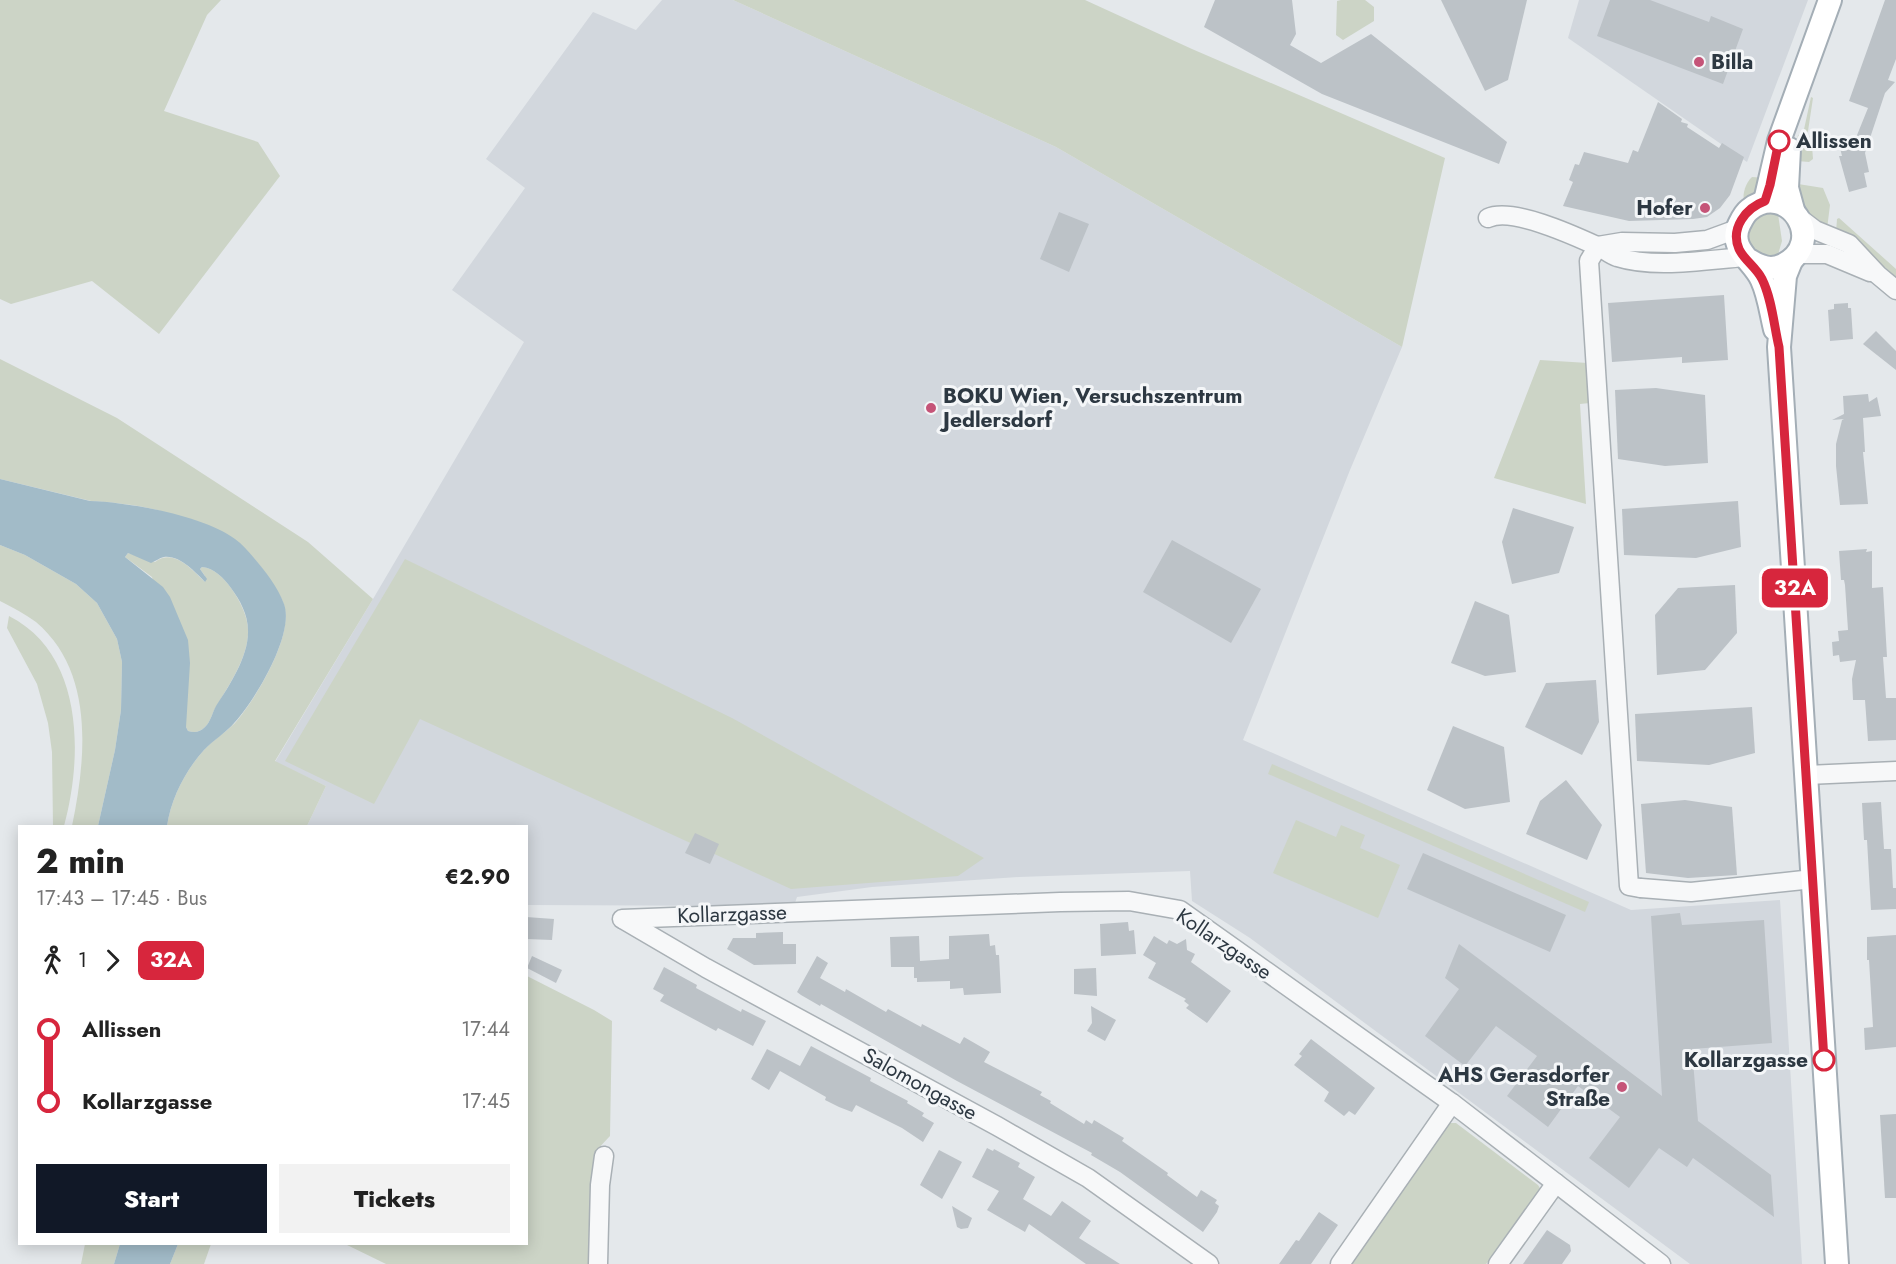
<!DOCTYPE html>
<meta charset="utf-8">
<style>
body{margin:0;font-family:Jost,sans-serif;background:#f2f2f2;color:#222;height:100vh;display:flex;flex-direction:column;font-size:22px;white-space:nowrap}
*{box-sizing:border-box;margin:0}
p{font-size:20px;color:#767676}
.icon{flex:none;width:33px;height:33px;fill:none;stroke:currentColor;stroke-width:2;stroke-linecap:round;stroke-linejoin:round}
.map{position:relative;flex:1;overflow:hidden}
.details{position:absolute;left:18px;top:825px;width:510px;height:420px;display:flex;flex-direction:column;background:#fff;border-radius:0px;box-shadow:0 3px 15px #0003}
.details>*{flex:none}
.badge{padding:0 12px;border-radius:9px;font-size:21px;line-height:39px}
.map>.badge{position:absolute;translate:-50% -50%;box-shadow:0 0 0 3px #fff}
.legs{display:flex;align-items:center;gap:9px;height:66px;padding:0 18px;font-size:20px}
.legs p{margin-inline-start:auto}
.summary{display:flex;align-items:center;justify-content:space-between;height:102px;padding:0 18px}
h1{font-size:33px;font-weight:800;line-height:45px}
.primary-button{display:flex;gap:12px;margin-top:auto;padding:12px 18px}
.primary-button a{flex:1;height:69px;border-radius:0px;background:#111827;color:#fff;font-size:24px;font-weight:800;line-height:69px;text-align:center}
.primary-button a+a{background:#f2f2f2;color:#222}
ul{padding:0 18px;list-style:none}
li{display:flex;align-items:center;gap:21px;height:72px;font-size:22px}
li i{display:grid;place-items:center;width:9px;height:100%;margin:0 8px;background:currentColor}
li i::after{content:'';width:15px;height:15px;margin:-8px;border:4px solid;border-radius:50%;background:#fff}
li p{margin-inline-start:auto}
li:first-child i{background:linear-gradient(#0000 50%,currentColor 0)}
li:last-child i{background:linear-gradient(currentColor 50%,#0000 0)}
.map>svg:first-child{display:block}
.built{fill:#d2d7dd}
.green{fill:#ccd4c6}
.water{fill:#a2bbc8;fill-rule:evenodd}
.building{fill:#bcc2c7}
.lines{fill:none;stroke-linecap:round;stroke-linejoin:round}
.minor-casing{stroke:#a9b0b5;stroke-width:21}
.major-casing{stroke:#a4aeb6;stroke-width:26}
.minor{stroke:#f7f8f9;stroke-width:18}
.major{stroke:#fff;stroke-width:22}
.line-1-casing{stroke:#fff;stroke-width:14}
.line-1{stroke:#d7263d;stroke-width:9}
.poi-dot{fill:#c55478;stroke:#f4f6f8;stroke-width:2}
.stop-1-dot{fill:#fff;stroke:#d7263d;stroke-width:3}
.labels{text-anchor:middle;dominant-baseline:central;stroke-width:6;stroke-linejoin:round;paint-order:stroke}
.poi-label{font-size:21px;font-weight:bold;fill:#2d3842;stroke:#f4f6f8;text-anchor:start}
.stop-label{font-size:21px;font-weight:bold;fill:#2d3842;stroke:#f4f6f8;text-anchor:start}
.street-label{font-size:21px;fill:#2d3842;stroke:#f4f6f8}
</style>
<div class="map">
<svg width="1896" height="1264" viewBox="0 0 1896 1264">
<rect width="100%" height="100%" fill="#e4e8eb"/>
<g class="built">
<path d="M662 0H733L1056 147 1402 347 1350 470 1243 740 1631 910 1780 900 1802 1264H1690L1250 938 1192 901 1190 871 1019 877 872 887 797 897 794 906 527 905 526 826H307L326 786 275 762 373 599 524 342 452 290 525 188 486 159 593 12 636 30Z"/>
<path d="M1579 0H1808L1747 162 1568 38Z"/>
</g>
<g class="green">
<path d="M0 0H221L207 15 164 111 258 142 280 176 159 334 92 281 11 304 0 299Z"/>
<path d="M733 0H1085L1192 49 1445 158 1402 347 1056 147Z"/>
<path d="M1341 0H1365L1374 7V21L1343 40 1336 35 1337 1Z"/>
<path d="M1811 97 1813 98 1808 131 1795 153 1798 135 1803 134Z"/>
<path d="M1811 133 1813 159 1809 162 1797 161Z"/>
<path d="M1752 177 1766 178 1754 195 1744 201C1742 194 1746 182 1752 177Z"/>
<path d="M1792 183 1823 188 1830 205 1827 229C1806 220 1801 203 1792 183Z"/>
<path d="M1771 213 1778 214 1782 241 1777 258C1745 264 1733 218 1771 213Z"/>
<path d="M1839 218 1896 269V277L1860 246 1836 233 1837 219Z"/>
<path d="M0 359 117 418 308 542 373 599 275 761 326 786 307 826H167C171 799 185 771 204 750 213 740 225 733 235 723 255 700 294 636 284 605 282 598 277 591 273 585 258 561 253 555 228 543 208 533 188 521 167 513 148 506 111 502 91 501L0 479Z"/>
<path d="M1540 360 1588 363 1590 403 1580 404 1586 504 1494 478Z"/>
<path d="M0 545 25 555 76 584 97 603 117 639 122 662 121 710 115 750 98 826H72C86 759 95 672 36 622 25 614 12 607 0 601Z"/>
<path d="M128 553 155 562C174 548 191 569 205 582V576L200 569 202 567C214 568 224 578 231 588 239 599 248 616 248 630 249 656 229 685 216 707 212 713 211 721 205 727 200 732 195 733 188 731L186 727 185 715 152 577 125 557Z"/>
<path d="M405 559 732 718 984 858 958 876 791 889 420 719 374 804 285 761Z"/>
<path d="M9 616C84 654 83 756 64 826H53L52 752 48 723 37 684 7 628Z"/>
<path d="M1272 764 1589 902 1585 912 1268 774Z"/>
<path d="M1296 820 1336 837 1341 825 1365 835 1360 848 1400 865 1378 918 1273 873Z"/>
<path d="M527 976 594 1010 612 1021 610 1136 594 1153 590 1264H386L345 1244H526Z"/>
<path d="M1448 1123H1456L1538 1185 1541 1190 1507 1242 1486 1264H1346Z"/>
<path d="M85 1244H120L114 1264H81Z"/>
<path d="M178 1244H211L204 1264H170Z"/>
</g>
<g class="water">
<path d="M0 479 90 501C128 502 205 516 235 539 242 544 248 551 254 558 265 571 278 587 284 604 295 634 255 700 235 722 226 733 213 740 204 750 185 771 171 799 167 826H98L115 750 121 710 122 662 117 639 97 603 76 584 25 555 0 545ZM128 553 151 563C156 561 159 558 164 557 180 555 195 572 205 582L207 579 200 569 202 567C214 568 224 578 231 588 240 600 248 615 248 630 249 656 229 686 216 706 212 713 211 721 205 727 200 732 195 733 188 731L186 727 190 663 188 640 170 597 163 587 125 557Z"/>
<path d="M120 1244H178L170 1264H114Z"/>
</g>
<g class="building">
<path d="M1215 0H1292L1296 34 1290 45 1321 63 1371 34 1507 142 1499 164 1322 94 1204 27Z"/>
<path d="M1441 0H1527L1508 80 1485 91Z"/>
<path d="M1610 0H1650L1709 22 1711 16 1743 29 1723 84 1597 36Z"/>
<path d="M1885 0H1896V59L1888 80 1895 82 1885 93 1865 153 1869 172 1864 173 1867 187 1849 192 1839 156H1842L1840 148 1853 145 1868 108 1849 101Z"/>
<path d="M1658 102 1682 119 1681 122 1688 124 1687 127 1719 148 1722 143 1744 157 1730 195 1720 208 1707 217 1693 219 1629 221 1563 206 1573 182 1569 180 1575 164 1579 165 1584 152 1628 163 1633 150 1638 152Z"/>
<path d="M1059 212 1089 224 1069 272 1040 259Z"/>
<path d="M1724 295 1728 360 1682 363V357L1612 362 1608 303Z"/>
<path d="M1848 303V308H1851L1853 339 1830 341 1828 310 1834 309V304Z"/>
<path d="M1876 331 1896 351V370L1863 344Z"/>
<path d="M1656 388 1705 395 1708 463 1665 466 1618 459 1615 390Z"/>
<path d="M1868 394 1869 402 1877 397 1881 416 1863 418 1865 452H1863L1868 504 1840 505 1836 466V444L1842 420 1844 419 1832 420 1844 414 1843 396Z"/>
<path d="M1738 501 1741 547 1696 558 1624 555 1622 509Z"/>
<path d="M1513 508 1574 527 1559 573 1512 584 1502 542Z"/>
<path d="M1172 540 1261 589 1231 643 1143 592Z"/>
<path d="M1867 549 1866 552 1872 551V588L1883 587 1887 657H1883L1886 698H1896V740L1868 741 1865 700H1853L1852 679 1856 660 1840 662 1839 655 1833 656 1832 642 1839 641 1838 631 1848 630 1845 585 1844 580H1841L1839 551Z"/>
<path d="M1735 585 1737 633 1705 670 1657 675 1655 615 1678 588Z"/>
<path d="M1475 601 1509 615 1516 672 1485 676 1451 663Z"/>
<path d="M1596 680 1599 722 1582 755 1525 727 1546 683Z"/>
<path d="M1752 707 1755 753 1709 765 1637 761 1635 714Z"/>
<path d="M1453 726 1504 747 1510 802 1465 809 1427 790Z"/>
<path d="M1566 780 1602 825 1587 860 1526 834 1540 801Z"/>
<path d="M1685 800 1732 807 1737 875 1688 878 1646 873 1641 804Z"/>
<path d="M1881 802 1884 849H1891L1893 888H1896V909L1871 910 1867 840H1864L1862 803Z"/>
<path d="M695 833 719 844 710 864 685 853Z"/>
<path d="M1423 853 1566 915 1550 952 1407 889Z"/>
<path d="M1680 913 1682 925 1764 920 1772 1043 1692 1049 1698 1121 1771 1175 1774 1217 1693 1158 1687 1167 1659 1148 1629 1188 1589 1158 1620 1117 1578 1086 1548 1127 1507 1096 1537 1056 1496 1026 1465 1066 1425 1036 1459 989 1445 978 1459 944 1662 1096 1651 916Z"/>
<path d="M526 917 554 919 552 940 526 939Z"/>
<path d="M1128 922 1129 931 1134 930 1136 954 1101 956 1100 924Z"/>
<path d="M783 932V944H796V964L754 965 727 949 733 938H756V933Z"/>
<path d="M989 934 990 946 995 945 996 955H999L1001 993 964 995 963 988 950 989V981L917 982V978H914V967H891L890 937 919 936 920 961 949 959V936Z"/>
<path d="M1896 935V1047L1865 1050 1864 1028 1873 1027 1869 960H1867V937Z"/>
<path d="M1154 936 1167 944 1169 940 1177 944 1186 939 1187 950 1195 954 1191 962 1231 991 1207 1023 1186 1008 1189 1005 1184 1001 1186 999 1148 978 1156 963 1143 955Z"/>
<path d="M532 956 562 970 556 983 527 968Z"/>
<path d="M817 956 828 963 820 978 845 992 846 989 886 1012 888 1009 921 1027 922 1024 960 1044 964 1037 990 1052 984 1062 1042 1092 1040 1095 1051 1101 1050 1103 1084 1124 1086 1120 1092 1124 1094 1120 1124 1138 1122 1141 1168 1173 1167 1175 1197 1197 1201 1190 1217 1200 1215 1203 1219 1206 1217 1212 1203 1232 1120 1172 1091 1155 1092 1153 957 1081 821 1004 820 1006 801 995 797 992Z"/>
<path d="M664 967 697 985 696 988 741 1012 742 1009 766 1021 753 1046 718 1028 716 1031 660 1001 664 995 653 989Z"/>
<path d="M1096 968 1097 996 1074 994V969Z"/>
<path d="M1091 1006 1116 1020 1105 1041 1087 1031 1092 1023Z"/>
<path d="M1311 1039 1375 1088 1355 1115 1349 1111 1344 1116 1324 1101 1329 1092 1294 1065 1302 1056 1299 1054Z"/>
<path d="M811 1046 871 1078 870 1081 908 1101 907 1103 924 1113 922 1116 934 1123 923 1142 902 1128 856 1105 852 1112 839 1107 825 1100 826 1097 780 1071 769 1090 751 1079 767 1049 800 1066Z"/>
<path d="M1896 1114V1198H1885L1880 1115Z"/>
<path d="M987 1148 993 1151 994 1149 1020 1163 1018 1167 1035 1177 1023 1199 1051 1216 1062 1201 1091 1221 1079 1238 1120 1264H1086L1029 1224 1025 1232 987 1210 999 1191 972 1177Z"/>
<path d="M939 1150 962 1162 942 1199 920 1185Z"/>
<path d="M952 1206 972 1218 968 1228 961 1229 957 1227Z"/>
<path d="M1319 1212 1338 1225 1311 1264H1279L1296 1240 1299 1241Z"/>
<path d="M1547 1230 1570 1245 1571 1251 1562 1264H1523Z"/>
</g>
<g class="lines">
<defs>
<g id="minor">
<path d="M1798 217 1815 230 1849 244 1878 275 1896 290"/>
<path d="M1488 218C1512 207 1573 235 1597 246 1604 249 1610 255 1617 257 1655 269 1705 260 1745 257"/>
<path d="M1598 246 1589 261 1629 886 1640 888"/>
<path d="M1598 246 1622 242 1675 243 1707 240 1737 229"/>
<path d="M1798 254H1827L1870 272"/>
<path d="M1807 775 1896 771"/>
<path d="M1641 888 1691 892 1813 879"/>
<path d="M622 919 1060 902 1129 901 1180 910 1452 1103 1661 1264"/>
<path d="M624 920 706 968 997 1126 1088 1178 1209 1264"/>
<path d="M598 1264 600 1185 604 1156"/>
<path d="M1340 1264 1452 1103"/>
<path d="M1498 1264 1556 1183"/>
</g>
<g id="major">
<path d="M1789 149 1787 188 1793 210"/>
<path d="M1765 201 1779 141 1830 0"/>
<path d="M1749 260C1760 267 1771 271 1783 265 1829 242 1787 179 1749 210 1744 214 1742 219 1739 225 1728 249 1754 261 1762 280 1769 295 1771 313 1775 329"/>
<path d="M1791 261 1785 276 1779 347 1837 1264"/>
</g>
</defs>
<use href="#minor" class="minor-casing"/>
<use href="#major" class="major-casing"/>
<use href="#minor" class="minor"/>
<use href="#major" class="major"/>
</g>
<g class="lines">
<defs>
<path id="line-1" d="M1779 141 1770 185 1765 201C1746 208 1730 228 1739 249 1744 260 1756 267 1762 279 1772 299 1774 326 1779 347L1824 1060"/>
</defs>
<use href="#line-1" class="line-1-casing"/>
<use href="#line-1" class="line-1"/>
</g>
<g class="poi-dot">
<circle cx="1699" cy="62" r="6"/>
<circle cx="1705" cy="208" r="6"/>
<circle cx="931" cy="408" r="6"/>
<circle cx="1622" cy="1087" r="6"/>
</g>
<g class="stop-1-dot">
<circle cx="1779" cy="141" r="10"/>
<circle cx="1824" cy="1060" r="10"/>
</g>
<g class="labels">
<g class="poi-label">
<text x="1711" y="62">Billa</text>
<text x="1693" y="208" text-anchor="end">Hofer</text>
<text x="943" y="396">BOKU Wien, Versuchszentrum<tspan x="943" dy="24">Jedlersdorf</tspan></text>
<text x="1610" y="1075" text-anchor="end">AHS Gerasdorfer<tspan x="1610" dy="24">Straße</tspan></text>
</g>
<g class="stop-label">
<text x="1796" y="141">Allissen</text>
<text x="1808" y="1060" text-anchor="end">Kollarzgasse</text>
</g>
<g class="street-label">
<text transform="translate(732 914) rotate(-2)">Kollarzgasse</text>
<text transform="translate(1224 944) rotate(34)">Kollarzgasse</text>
<text transform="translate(920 1084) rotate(29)">Salomongasse</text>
</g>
</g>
</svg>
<b class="badge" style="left:1795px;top:588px;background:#d7263d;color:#fff">32A</b>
<section class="details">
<div class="summary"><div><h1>2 min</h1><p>17:43 – 17:45 · Bus</p></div><b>€2.90</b></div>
<div class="legs"><svg class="icon" aria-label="walk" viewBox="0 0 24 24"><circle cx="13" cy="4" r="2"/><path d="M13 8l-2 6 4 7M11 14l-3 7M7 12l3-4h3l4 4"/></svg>1<svg class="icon" aria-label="forward" viewBox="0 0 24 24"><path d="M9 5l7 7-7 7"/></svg><b class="badge" style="background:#d7263d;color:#fff">32A</b></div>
<ul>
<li><i style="color:#d7263d"></i><b>Allissen</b><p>17:44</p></li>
<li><i style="color:#d7263d"></i><b>Kollarzgasse</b><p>17:45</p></li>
</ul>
<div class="primary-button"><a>Start</a><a>Tickets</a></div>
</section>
</div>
